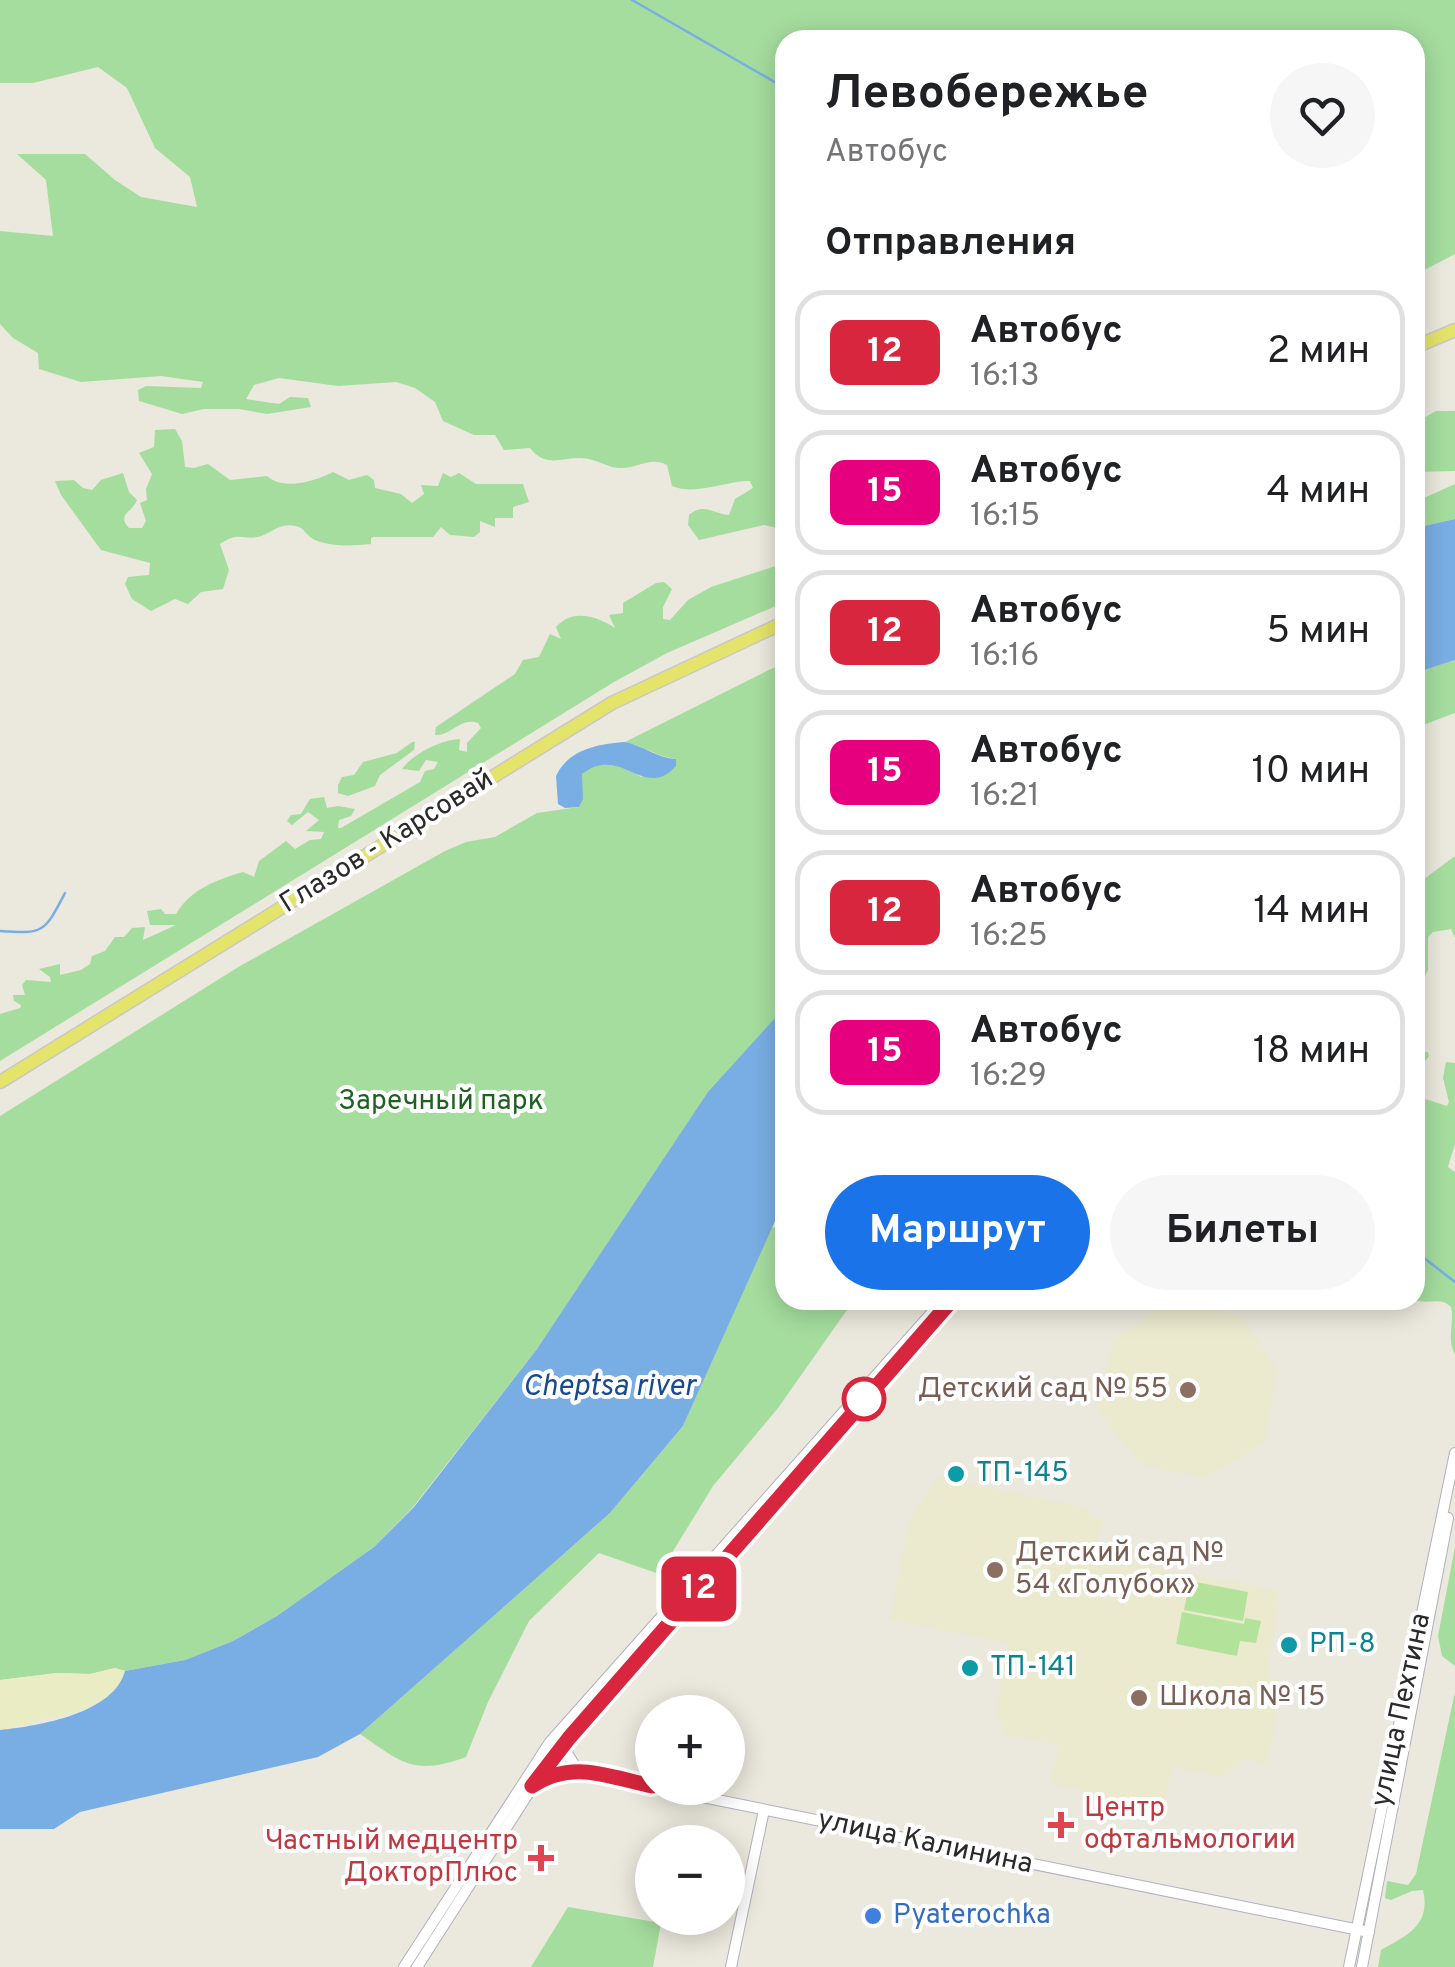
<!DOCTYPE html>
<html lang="ru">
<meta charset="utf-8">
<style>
body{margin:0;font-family:Overpass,sans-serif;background:#f6f6f6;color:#202124;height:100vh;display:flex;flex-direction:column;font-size:38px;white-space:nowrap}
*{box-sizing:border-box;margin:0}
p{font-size:32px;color:#757577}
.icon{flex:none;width:55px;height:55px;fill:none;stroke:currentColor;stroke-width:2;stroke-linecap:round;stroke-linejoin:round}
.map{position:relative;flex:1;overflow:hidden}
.details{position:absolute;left:775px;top:30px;width:650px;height:1280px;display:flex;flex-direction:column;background:#fff;border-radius:30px;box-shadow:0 5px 25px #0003}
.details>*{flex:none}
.badge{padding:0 20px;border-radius:15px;font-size:35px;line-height:65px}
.tools{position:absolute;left:635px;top:1695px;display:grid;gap:20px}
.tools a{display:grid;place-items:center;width:110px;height:110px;border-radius:50%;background:#fff;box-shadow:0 5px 25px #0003;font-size:50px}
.map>.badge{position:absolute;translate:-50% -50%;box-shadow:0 0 0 5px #fff}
h2{padding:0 50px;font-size:38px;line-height:90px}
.round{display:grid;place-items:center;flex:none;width:105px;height:105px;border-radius:52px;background:#f6f6f6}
.headline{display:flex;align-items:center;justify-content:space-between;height:170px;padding:0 50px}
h1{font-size:48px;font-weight:700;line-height:75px}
.primary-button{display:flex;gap:20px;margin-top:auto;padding:20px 50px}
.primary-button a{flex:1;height:115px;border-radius:60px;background:#1a73e8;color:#fff;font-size:40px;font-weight:700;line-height:115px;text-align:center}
.primary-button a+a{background:#f6f6f6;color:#202124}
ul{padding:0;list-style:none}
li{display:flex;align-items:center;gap:30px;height:125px;margin:0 20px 15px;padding:0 30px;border:5px solid #e0e0e0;border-radius:30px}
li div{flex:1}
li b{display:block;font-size:38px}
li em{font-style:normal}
li .badge{min-width:110px;font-weight:700;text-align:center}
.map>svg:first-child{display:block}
.education{fill:#ebe9ce}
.green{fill:#a5dd9e}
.sand{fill:#eaedc3}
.pitch{fill:#b3e39b}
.water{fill:#79aee4}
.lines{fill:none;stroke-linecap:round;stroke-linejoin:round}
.stream{stroke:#79aee4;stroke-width:2.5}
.minor-casing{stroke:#b1b1bc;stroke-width:12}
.major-casing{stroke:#c8c8c8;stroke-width:15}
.minor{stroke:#fff;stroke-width:10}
.major{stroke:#e3e469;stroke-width:12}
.line-casing{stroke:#fff;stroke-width:22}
.line{stroke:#d7263d;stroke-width:15}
.education-dot{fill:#8d6e63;stroke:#fff;stroke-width:4}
.stop-dot{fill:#fff;stroke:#d7263d;stroke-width:5}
.culture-dot{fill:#0f9aa8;stroke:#fff;stroke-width:4}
.health-dot{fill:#e0444e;stroke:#fff;stroke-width:4}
.shop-dot{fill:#3f7fe0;stroke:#fff;stroke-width:4}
.labels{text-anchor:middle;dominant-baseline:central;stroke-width:8;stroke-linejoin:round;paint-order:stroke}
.street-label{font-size:28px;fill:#2a2a2a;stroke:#fff}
.park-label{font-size:28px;fill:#206122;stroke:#fff}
.education-label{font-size:28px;fill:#785e54;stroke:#fff;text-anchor:start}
.culture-label{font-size:28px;fill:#0d838f;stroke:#fff;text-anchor:start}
.health-label{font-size:28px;fill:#be3a42;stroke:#fff;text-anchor:start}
.shop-label{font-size:28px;fill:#366cbe;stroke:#fff;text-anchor:start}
.water-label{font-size:30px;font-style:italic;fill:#194a8f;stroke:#fff}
</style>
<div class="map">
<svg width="1455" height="1967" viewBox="0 0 1455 1967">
<rect width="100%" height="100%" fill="#ebe8dd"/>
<g class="education">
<path d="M1168 1302 1223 1310 1243 1318 1277 1370 1265 1442 1205 1478 1141 1465 1097 1410 1113 1339Z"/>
<path d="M938 1477 1091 1509 1090 1516 1103 1519 1095 1556 1277 1590 1279 1607 1266 1678 1283 1682 1267 1763 1247 1759 1223 1777 1172 1767 1162 1809 1052 1784 1058 1745 1008 1735 995 1714 1008 1643 890 1620 909 1521Z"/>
</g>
<g class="green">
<path d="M0 0H1455V254L1415 275V40H785V562L778 554 785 538 781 529 764 525 699 540 688 525 689 515C704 502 713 514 729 515L735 499 753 488 750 481C724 481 696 496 672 486L667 465C650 456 637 469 620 468 610 468 599 461 589 459 565 454 548 471 530 448L504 450 495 435H474L443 421 435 402 415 388 396 382 338 386 279 378 254 385 246 399 279 404 290 397 308 398 311 407 267 414 239 409H204L182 414 139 401 138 390 146 386 201 388 203 382 161 376 81 382 39 369 38 353 13 338 0 324V231L53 236 46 180 17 154H85L115 180 141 197 197 207 190 177 155 148 127 88 98 67 33 83H0Z"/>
<path d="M1436 411H1455V471L1415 472V423Z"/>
<path d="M175 429 182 441 185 467 194 468 208 464 230 480 267 476C284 491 315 481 333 472L349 480 367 475 374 480 375 488 401 494 412 503 424 494 421 485 438 486 443 473 451 477 459 473 476 484H523L529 502 513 507V518H495V527L480 521V532L474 537 450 535 441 527 433 537H374L371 538V544C354 546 331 547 315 540 307 537 305 528 296 526 279 522 271 534 258 537 242 540 239 531 220 544L229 570 223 589 201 592 188 604 175 599 151 611 132 599 125 584 128 577 149 575 150 563 101 550 61 495 55 481 74 480 83 488 92 490 101 480 123 473 129 492 137 500C133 512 116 514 129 528H142L146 521 140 503 147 500 146 489 152 474 139 453 154 447 155 430Z"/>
<path d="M1455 484V519L1415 528V502Z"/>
<path d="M785 563V602L667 653 614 682 0 1061V1014L20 1008 21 1005 14 1001 13 995H25L22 985 26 980 51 982 50 977 39 969 60 964V975L81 970 90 964 92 956 105 951 115 937H124L132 928 145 927 143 940 176 925H150L147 911 161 909 165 914H176C191 889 216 880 243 872L254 877 259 861 286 841 295 849 310 840 321 839 324 832 306 831 319 820 308 812 292 825 287 821 291 815 301 814 310 799 324 797 327 808 338 806 355 809 351 816 339 820 338 828H341L420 782 425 771 434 769 438 762 426 760 419 771 402 769C413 754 440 740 460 739L459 750 467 752V743L481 728 478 723C460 717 452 736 435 735L436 727 515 674 523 660 539 657 550 634 561 639 556 627C572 608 597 616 615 628L609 615 623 613V603L656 583 664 582 672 589 663 607V619L670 620 688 600 711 587Z"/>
<path d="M1455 660V713L1415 728V673Z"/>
<path d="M785 662V1048L569 1302 537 1349 453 1456 413 1507 374 1547 277 1616 233 1641 185 1660 125 1671 115 1668 90 1674 57 1673 0 1680V1116L240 966 445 851 466 842 495 837 537 813 579 807C585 795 577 785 582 775 592 752 628 769 641 777L676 759C657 757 644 746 625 742Z"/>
<path d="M412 742H415L414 750 380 775 375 786 348 796 338 793V785L342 777 354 775 363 762 397 753Z"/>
<path d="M1455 856V938L1451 929 1433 932 1428 937V970L1415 997V932L1423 925 1415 892 1424 879Z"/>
<path d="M1415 1051 1428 1052 1429 1056 1419 1069V1097L1447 1106 1449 1102 1443 1078 1446 1062 1455 1063V1144L1448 1167 1455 1172V1355C1446 1338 1455 1323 1451 1307 1440 1296 1428 1305 1415 1300Z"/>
<path d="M785 1224V1300H854L778 1408 713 1486 659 1574 599 1553 529 1621 488 1702 466 1757C414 1776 402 1763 360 1734L610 1513 683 1426 771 1228Z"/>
<path d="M1455 1547V1666L1442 1656 1438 1636Z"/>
<path d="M1455 1692V1967H1378L1381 1950C1408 1935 1431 1925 1423 1890L1412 1891 1391 1900 1385 1898 1387 1881 1408 1885 1416 1874Z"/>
<path d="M568 1907 661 1923 653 1967H531Z"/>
</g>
<path class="sand" d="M115 1668 125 1671 117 1691 86 1709 0 1730V1680L57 1673 90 1674Z"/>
<g class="pitch">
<path d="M1190 1581 1248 1592 1243 1621 1184 1610Z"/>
<path d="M1182 1612 1244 1624 1245 1618 1261 1621 1256 1643 1240 1641 1237 1656 1176 1644Z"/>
</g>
<g class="water">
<path d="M1455 519V660L1415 673V528Z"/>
<path d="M625 742C644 746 657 758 676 759V766C644 802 621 743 582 774L583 799 579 807 565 808 558 804 556 776C569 749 598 744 625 742Z"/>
<path d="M785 1007V1199L683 1426 610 1513 360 1734 318 1757 80 1812 54 1829H0V1730C40 1726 114 1713 125 1671L185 1660 233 1641 277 1616 374 1547 414 1507 537 1349 708 1092Z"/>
</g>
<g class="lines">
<g class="stream">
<path d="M632 0 785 88"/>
<path d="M0 931C44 934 44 933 65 893"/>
<path d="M1415 1251 1455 1282"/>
</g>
<defs>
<g id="minor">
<path d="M569 1740 567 1753 578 1771"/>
<path d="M538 1782C572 1760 615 1779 652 1786"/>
<path d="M658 1788 1369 1932"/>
<path d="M404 1967 550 1742 943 1300"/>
<path d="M417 1967 533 1786 569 1738 837 1429"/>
<path d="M731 1967 764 1810"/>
<path d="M1349 1967 1455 1453"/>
<path d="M1362 1967 1448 1518"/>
</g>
<g id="major">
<path d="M1415 347 1455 330"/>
<path d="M0 1082 612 703 785 622"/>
</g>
</defs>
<use href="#minor" class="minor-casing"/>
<use href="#major" class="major-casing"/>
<use href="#minor" class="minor"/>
<use href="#major" class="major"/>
</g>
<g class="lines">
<defs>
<path id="line" d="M652 1786C608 1777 573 1759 532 1786L569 1738 952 1300"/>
</defs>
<use href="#line" class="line-casing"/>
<use href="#line" class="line"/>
</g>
<g class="education-dot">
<circle cx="1188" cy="1390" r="10"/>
<circle cx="995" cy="1570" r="10"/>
<circle cx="1139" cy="1698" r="10"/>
</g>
<circle class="stop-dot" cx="864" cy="1399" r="20"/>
<g class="culture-dot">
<circle cx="956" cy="1474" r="10"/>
<circle cx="1289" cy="1645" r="10"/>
<circle cx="970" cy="1668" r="10"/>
</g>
<g class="health-dot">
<path d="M1056 1810h10v10h10v10h-10v10h-10v-10h-10v-10h10z"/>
<path d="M536 1843h10v10h10v10h-10v10h-10v-10h-10v-10h10z"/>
</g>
<circle class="shop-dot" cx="873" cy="1916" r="10"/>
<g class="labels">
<g class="street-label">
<text transform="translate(387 842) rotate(-32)">Глазов - Карсовай</text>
<text transform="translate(1402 1710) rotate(-78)">улица Пехтина</text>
<text transform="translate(925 1843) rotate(12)">улица Калинина</text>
</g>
<g class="park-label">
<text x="441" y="1102">Заречный парк</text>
</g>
<g class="education-label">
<text x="1168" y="1390" text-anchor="end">Детский сад № 55</text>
<text x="1015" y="1554">Детский сад №<tspan x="1015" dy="32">54 «Голубок»</tspan></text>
<text x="1159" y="1698">Школа № 15</text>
</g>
<g class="culture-label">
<text x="976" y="1474">ТП-145</text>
<text x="1309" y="1645">РП-8</text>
<text x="990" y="1668">ТП-141</text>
</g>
<g class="health-label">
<text x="1084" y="1809">Центр<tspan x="1084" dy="32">офтальмологии</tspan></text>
<text x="518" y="1842" text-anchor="end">Частный медцентр<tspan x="518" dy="32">ДокторПлюс</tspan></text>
</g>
<g class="shop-label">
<text x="893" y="1916">Pyaterochka</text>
</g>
<g class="water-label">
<text x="609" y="1387">Cheptsa river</text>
</g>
</g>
</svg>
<div class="tools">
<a>+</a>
<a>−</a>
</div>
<b class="badge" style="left:699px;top:1589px;background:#d7263d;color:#fff">12</b>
<section class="details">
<div class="headline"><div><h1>Левобережье</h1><p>Автобус</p></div><a class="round"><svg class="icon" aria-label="heart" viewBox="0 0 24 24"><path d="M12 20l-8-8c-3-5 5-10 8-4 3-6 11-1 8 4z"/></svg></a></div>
<h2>Отправления</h2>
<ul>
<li><span class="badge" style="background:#d7263d;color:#fff">12</span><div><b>Автобус</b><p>16:13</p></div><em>2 мин</em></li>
<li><span class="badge" style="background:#e6007e;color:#fff">15</span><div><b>Автобус</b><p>16:15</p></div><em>4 мин</em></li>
<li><span class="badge" style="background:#d7263d;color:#fff">12</span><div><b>Автобус</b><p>16:16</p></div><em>5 мин</em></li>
<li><span class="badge" style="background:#e6007e;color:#fff">15</span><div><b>Автобус</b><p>16:21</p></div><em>10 мин</em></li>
<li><span class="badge" style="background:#d7263d;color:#fff">12</span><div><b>Автобус</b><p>16:25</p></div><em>14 мин</em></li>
<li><span class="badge" style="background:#e6007e;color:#fff">15</span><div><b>Автобус</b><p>16:29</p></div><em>18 мин</em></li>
</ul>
<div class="primary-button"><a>Маршрут</a><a>Билеты</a></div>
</section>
</div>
